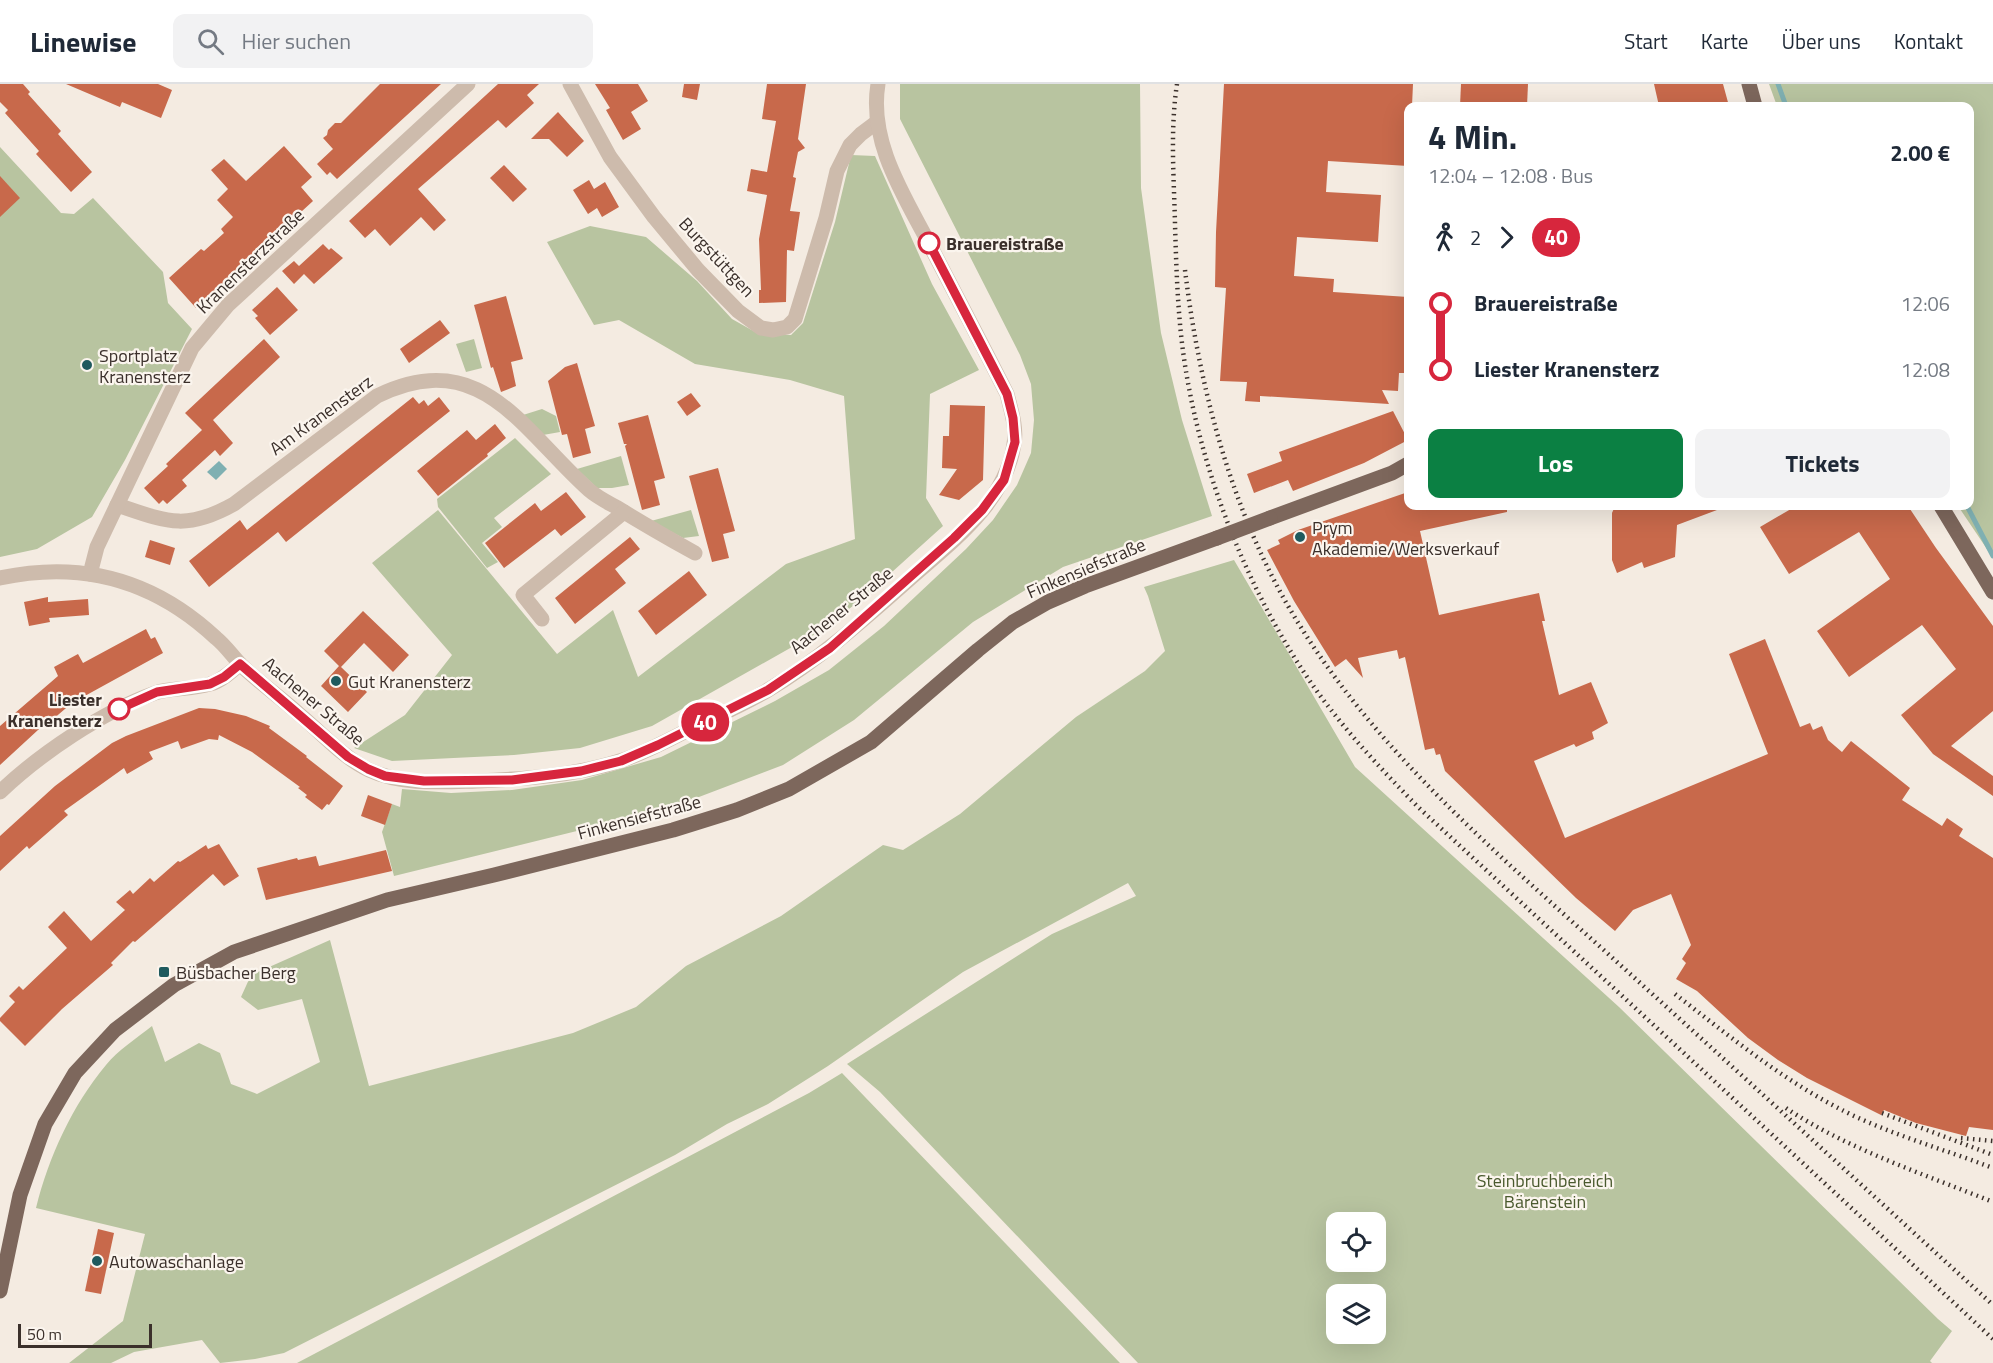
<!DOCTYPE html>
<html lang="de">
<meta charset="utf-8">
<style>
body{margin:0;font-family:"Titillium Web",sans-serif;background:#f2f2f3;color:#1f2937;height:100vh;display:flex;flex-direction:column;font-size:22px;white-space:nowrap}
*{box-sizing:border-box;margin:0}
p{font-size:20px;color:#747a83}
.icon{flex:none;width:33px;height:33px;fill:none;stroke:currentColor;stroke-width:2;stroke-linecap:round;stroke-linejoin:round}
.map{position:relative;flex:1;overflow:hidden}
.side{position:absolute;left:1404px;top:18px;width:570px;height:408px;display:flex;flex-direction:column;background:#fff;border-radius:12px;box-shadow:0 6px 24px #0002}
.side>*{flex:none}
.badge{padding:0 12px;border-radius:20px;font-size:21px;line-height:39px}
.buttons{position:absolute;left:1326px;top:1128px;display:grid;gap:12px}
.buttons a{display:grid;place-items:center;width:60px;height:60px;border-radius:12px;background:#fff;box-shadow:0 6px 24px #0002;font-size:30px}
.scale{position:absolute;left:18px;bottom:15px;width:134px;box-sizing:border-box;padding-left:6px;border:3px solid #3b302b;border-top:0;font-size:16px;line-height:21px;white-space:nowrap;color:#3b302b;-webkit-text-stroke:4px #fbf5ee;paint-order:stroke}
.map>.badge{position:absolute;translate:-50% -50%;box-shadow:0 0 0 3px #fff}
.legs{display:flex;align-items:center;gap:9px;height:66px;padding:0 24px;font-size:20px}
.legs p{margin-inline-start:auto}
.overview{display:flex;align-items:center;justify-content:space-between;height:102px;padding:0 24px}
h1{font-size:33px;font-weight:700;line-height:45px}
.cta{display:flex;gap:12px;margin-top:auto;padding:12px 24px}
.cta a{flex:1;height:69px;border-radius:12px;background:#0b8043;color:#fff;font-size:24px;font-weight:700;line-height:69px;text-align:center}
.cta a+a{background:#f2f2f3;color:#1f2937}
ul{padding:0 24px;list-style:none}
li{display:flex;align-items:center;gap:21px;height:66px;font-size:22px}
li i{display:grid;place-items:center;width:9px;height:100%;margin:0 8px;background:currentColor}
li i::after{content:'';width:15px;height:15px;margin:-8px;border:4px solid;border-radius:50%;background:#fff}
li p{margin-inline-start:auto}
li:first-child i{background:linear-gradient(#0000 50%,currentColor 0)}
li:last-child i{background:linear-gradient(currentColor 50%,#0000 0)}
header{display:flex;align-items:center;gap:36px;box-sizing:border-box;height:84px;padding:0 30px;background:#fff;border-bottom:2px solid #e0e1e3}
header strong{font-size:28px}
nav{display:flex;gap:33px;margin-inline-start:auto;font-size:21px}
.search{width:420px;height:54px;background:#f2f2f3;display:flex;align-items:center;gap:15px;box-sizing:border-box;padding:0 21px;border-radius:12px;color:#747a83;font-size:22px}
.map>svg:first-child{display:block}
.green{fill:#b8c4a0;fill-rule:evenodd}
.water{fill:#7fb0b2}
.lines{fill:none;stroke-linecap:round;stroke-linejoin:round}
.stream{stroke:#7fb0b2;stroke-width:5}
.building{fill:#c8694b}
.minor{stroke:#cdbbac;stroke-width:15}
.major{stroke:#7d675c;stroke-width:15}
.rail{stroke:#3b302b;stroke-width:4.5;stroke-dasharray:1.5 4.5;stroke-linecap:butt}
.major-bridge{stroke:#7d675c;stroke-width:15}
.line-1-casing{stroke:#fff;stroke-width:14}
.line-1{stroke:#d7263d;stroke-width:9}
.stop-1-dot{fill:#fff;stroke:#d7263d;stroke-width:3}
.poi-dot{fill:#1f5a5e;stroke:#fbf5ee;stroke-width:2}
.labels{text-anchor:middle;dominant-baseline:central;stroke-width:4.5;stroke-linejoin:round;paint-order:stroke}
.stop-label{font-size:18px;font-weight:bold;fill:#3b302b;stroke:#fbf5ee;text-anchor:start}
.street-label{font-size:18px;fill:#3b302b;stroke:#fbf5ee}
.poi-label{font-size:18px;fill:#3b302b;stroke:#fbf5ee;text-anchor:start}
.park-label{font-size:18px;fill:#4a5a2e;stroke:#fbf5ee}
</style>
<header>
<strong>Linewise</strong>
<div class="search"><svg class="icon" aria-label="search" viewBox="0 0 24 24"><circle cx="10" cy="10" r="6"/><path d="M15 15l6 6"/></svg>Hier suchen</div>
<nav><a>Start</a><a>Karte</a><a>Über uns</a><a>Kontakt</a></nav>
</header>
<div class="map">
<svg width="1993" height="1279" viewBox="0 0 1993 1279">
<rect width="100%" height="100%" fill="#f4ebe1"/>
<g class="green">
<path d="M900 0H1140L1141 104 1161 249 1182 336 1212 432 1063 483 973 538 854 636 783 681 670 724 394 792 382 748 392 720 400 723 402 705 451 709 512 706 582 696 661 673 775 617 829 586 884 542 966 465 993 436 1017 401 1031 369 1034 336 1031 300 1020 271 900 35Z"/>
<path d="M1769 0H1993V474L1958 422H1970V22H1777Z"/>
<path d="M0 63 61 129 74 130 93 114 163 188 168 219 192 245 125 376 92 433 37 465 0 473Z"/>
<path d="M851 71 875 72 932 200 979 286 930 310 926 414 943 442 861 516 815 550 652 642 580 664 514 671 392 677 354 664 405 631 452 571 372 479 438 426 557 570 613 526 638 593 786 480 855 455 844 312 790 296 695 280 619 236 594 241 547 158 590 142 646 153 697 197 732 235 757 249 791 251 803 239 835 138Z"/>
<path d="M474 255 482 284 466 288 456 260Z"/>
<path d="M542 325 556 332 560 348 543 351 523 331Z"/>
<path d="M515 354 551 390 494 434 502 443 482 459 498 478 487 484 438 423 437 415Z"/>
<path d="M621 372 629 401 612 404H597L577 385Z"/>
<path d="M691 426 699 452 683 454 651 437Z"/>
<path d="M1234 476 1355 683 1619 923 1938 1235 1952 1247 1930 1277 1932 1279H1138L880 1008 847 980 1052 850 1136 812 1128 799 963 888 828 982 768 1020 727 1040 675 1071 284 1269 255 1275 220 1279 202 1256 134 1268 111 1279H69L123 1237 145 1150 36 1124C49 1072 72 1022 106 981 118 966 137 954 152 942L165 978 199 959 220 969 231 1000 257 1010 320 978 302 915 258 926 241 913 251 891 330 856 369 1002 573 949 636 923 686 882 781 832 883 761 903 766 960 730 1076 633 1145 587 1165 567 1148 512 1144 503ZM1376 1138V1178H1336V1138ZM1336 1210H1376V1250H1336Z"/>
<path d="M842 989 1120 1279H297L809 1009Z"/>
</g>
<path class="water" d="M219 377 227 385 216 396 207 388Z"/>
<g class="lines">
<g class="stream">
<path d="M1778 0 1786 22"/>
<path d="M1967 422 1993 472"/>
</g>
</g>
<g class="building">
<path d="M0 0H23L30 8 28 10 61 47 58 50 92 88 71 108 36 70 39 67 5 29 8 26 0 18Z"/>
<path d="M66 0H158L172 6 161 34 122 18 120 23Z"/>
<path d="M380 0H441L337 95 330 88 327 91 317 80 333 65 323 54 327 51 328 46 335 39H341Z"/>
<path d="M498 0H539L527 11 534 19 506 44 498 36 418 105 446 136 434 147 421 133 390 162 375 145 365 154 349 137Z"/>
<path d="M595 0H638L648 17 631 28 641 45 623 56 606 26 610 24Z"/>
<path d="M684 0H700L697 16 682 13Z"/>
<path d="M767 0H806L798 55 805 64 798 68 793 93 796 94 790 127 800 128 794 167 787 166 786 218 759 219V206H761L759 155 767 111 747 107 751 85 767 88 776 37 762 35Z"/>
<path d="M1224 0H1413L1412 22H1408V82L1328 77 1326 108 1381 111 1378 158 1297 153 1294 192 1334 195 1333 208 1408 213V289H1399L1398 307 1382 306 1389 320 1260 312V318L1245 317 1247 298 1220 297 1226 204 1215 203 1216 148Z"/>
<path d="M1461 0H1528L1527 22H1460Z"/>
<path d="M1654 0H1723L1729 22H1659Z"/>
<path d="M558 28 584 57 567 73 549 55H531Z"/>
<path d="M284 62 312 93 301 103 313 117 196 224 169 194 201 165 204 167 224 149 221 145 233 133 217 116 228 105 211 86 224 75 246 97Z"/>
<path d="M504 81 527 105 513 118 490 94Z"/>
<path d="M0 92 20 114 0 133Z"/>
<path d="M589 96 594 105 605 98 619 123 602 133 597 124 588 130 573 106Z"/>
<path d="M323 160 329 166 331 164 343 174 314 200 304 190 294 200 282 187 294 177 299 182Z"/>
<path d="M277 203 298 226 270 251 255 234 258 232 252 226Z"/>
<path d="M506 212 523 275 511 278 516 302 501 308 493 283 491 284 474 221Z"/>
<path d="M440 236 450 249 409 279 400 265Z"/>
<path d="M264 255 280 273 213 336 233 359 220 372 215 366 182 396 187 402 167 420 163 416 159 420 144 404 168 382 166 380 202 346 185 329Z"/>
<path d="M577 279 595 342 585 345 591 369 573 374 567 350 562 351 548 297 565 283Z"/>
<path d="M691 309 701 322 687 332 677 318Z"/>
<path d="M413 313 419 320 424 316 428 322 439 313 450 327 286 458 278 448 209 503 189 477 240 436 247 446Z"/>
<path d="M950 321 985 322 983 396 959 416 939 411 957 385 942 384 943 352H949Z"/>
<path d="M1393 327 1408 356 1364 379 1293 407 1288 396 1254 409 1247 390 1282 377 1279 368Z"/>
<path d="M648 331 665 394 654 397 660 421 642 426 625 362 627 360H624L618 339Z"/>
<path d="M495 340 506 354 487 370 488 372 438 412 417 387 467 346 476 356Z"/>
<path d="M718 384 735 447 723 450 729 474 712 478 689 392Z"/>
<path d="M566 408 586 433 561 452 555 445 504 484 485 459 535 419 541 427Z"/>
<path d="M1408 408V422H1507V428L1420 447 1439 531 1539 509 1545 537H1542L1559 611 1591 598 1608 639 1592 648 1594 655 1576 663 1574 660 1534 677 1565 754 1768 670 1729 570 1765 555 1800 643 1810 639 1813 646 1822 642 1828 656 1842 668 1851 657 1910 704 1902 716 1942 742 1947 734 1963 745 1959 752 1993 774V1046L1969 1043 1966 1052 1916 1039 1884 1026 1881 1031 1807 994 1778 976 1748 954 1697 907 1676 895 1686 879 1682 875 1691 861 1671 810 1633 826 1615 847 1576 814 1445 687 1440 670 1436 671 1434 664 1425 666 1405 573 1399 575 1397 566 1358 574 1363 594 1346 575 1335 583 1294 517 1267 466 1280 460 1278 456 1298 446Z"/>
<path d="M1615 422H1725V423L1677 441 1675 473 1644 484 1642 478 1617 489 1612 476V429Z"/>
<path d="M1796 422H1908L1936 464 1993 542V627L1951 662 1993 692V712L1933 670 1901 631 1956 585 1922 541 1849 593 1817 547 1890 495 1859 448 1789 490 1760 443Z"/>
<path d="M630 453 640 465 615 485 626 499 575 540 555 514Z"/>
<path d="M150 456 175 464 170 481 145 473Z"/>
<path d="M689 487 707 511 656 551 638 527Z"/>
<path d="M48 513V518L88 515 89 531 49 534 50 538 29 542 24 518Z"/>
<path d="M363 527 409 571 393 588 364 559 341 583 367 608 348 628 321 602 339 582 324 567Z"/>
<path d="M146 545 151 555 155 553 163 569 72 619 52 636 51 634 0 681V642L58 592 54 583 78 570 83 579Z"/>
<path d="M199 624 215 625 246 632 270 642 269 644 307 672 306 673 343 702 329 721 327 720 322 726 305 713 307 711 298 704 300 703 252 668 219 651 218 656 209 655 181 665 178 657 149 668 153 675 127 690 124 684 64 727 68 731 29 765 27 762 0 787V752L55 702 112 659 126 652Z"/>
<path d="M368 711 392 720 385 741 361 732Z"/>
<path d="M219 760 239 792 224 802 213 790 135 858 133 857 111 879 113 881 62 925 25 962 0 937V934L15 918 9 912 19 902 23 906 67 864 48 843 64 827 91 857 125 826 116 818 130 806 133 810 150 794 154 798 178 777 180 778 206 761 208 765Z"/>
<path d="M386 766 392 787 266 816 257 784 297 774 298 776 316 772 319 782Z"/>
<path d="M98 1145 114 1149 101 1210 85 1207Z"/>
</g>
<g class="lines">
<g class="minor">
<path d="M570 0 610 73 654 133 698 186 738 227 761 244 773 246 787 243 795 235 826 134 837 87 850 61 861 50 877 38"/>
<path d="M117 421C167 438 186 447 234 420L377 312C481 261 522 346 589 406 597 413 607 418 616 423 642 439 668 454 695 469"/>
<path d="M90 490 97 463 192 264 228 221 468 0"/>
<path d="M0 494C83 476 154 496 216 554 226 562 233 573 242 582 260 599 281 614 300 631 323 650 342 673 369 686 401 701 441 698 476 697 523 695 573 692 620 677 645 669 670 655 694 643 719 631 745 620 768 606 817 577 860 539 903 501 946 462 1005 422 1014 360 1017 344 1011 326 1007 310 983 262 958 215 933 167 907 116 868 60 878 0"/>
<path d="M542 535 523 511 624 428"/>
<path d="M0 708C41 669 102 628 155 609 172 603 192 606 210 600 221 597 231 588 240 580"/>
</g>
<g class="major">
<path d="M1749 0 1755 22"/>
<path d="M1941 422 1993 508"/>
<path d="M1270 434 1392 389 1408 380"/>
<path d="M0 1207 20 1111 45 1040 75 989 115 946 174 901 234 868 387 816 494 791 673 746 737 726 789 705 871 658 978 566 1013 538 1048 518 1085 502 1217 454"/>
</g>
<g class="rail">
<path d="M1177 0C1170 46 1174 94 1175 140 1176 174 1177 207 1180 240 1191 366 1245 508 1319 610 1349 651 1383 687 1418 723L1993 1255"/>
<path d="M1185 186C1199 302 1231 425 1291 527 1373 666 1499 771 1617 878 1743 992 1868 1107 1993 1221"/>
<path d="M1675 910C1728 951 1780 994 1840 1025 1886 1049 1943 1065 1993 1084"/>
<path d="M1786 1024C1845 1064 1926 1091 1993 1118"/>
<path d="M1882 1029 1993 1071"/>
<path d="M1961 1054 1993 1057"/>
</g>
<path class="major-bridge" d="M1217 454 1270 434"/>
</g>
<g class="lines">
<defs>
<path id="line-1" d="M119 625 157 608 210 600 224 593 240 580 348 673 368 685 385 692 424 697 512 696 581 687 621 677 658 661 768 606 830 564 954 454 982 426 1004 396 1015 358 1013 334 1007 310 929 159"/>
</defs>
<use href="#line-1" class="line-1-casing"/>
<use href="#line-1" class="line-1"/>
</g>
<g class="stop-1-dot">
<circle cx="929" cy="159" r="10"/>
<circle cx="119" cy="625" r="10"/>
</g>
<g class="poi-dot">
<circle cx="87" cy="281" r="6"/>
<circle cx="1300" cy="453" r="6"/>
<circle cx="336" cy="597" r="6"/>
<rect x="158" y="882" width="12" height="12" rx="3"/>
<circle cx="97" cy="1177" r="6"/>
</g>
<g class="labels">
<g class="stop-label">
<text x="946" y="159">Brauereistraße</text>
<text x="102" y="615" text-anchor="end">Liester<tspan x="102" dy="21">Kranensterz</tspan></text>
</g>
<g class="street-label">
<text transform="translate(717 173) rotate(47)">Burgstüttgen</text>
<text transform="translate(250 177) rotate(-44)">Kranensterzstraße</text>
<text transform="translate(321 331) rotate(-36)">Am Kranensterz</text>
<text transform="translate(1086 484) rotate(-23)">Finkensiefstraße</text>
<text transform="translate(841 526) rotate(-39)">Aachener Straße</text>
<text transform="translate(314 617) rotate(40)">Aachener Straße</text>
<text transform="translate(639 733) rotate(-15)">Finkensiefstraße</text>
</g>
<g class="poi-label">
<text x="99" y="271">Sportplatz<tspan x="99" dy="21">Kranensterz</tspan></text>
<text x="1312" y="443">Prym<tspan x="1312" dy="21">Akademie/Werksverkauf</tspan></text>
<text x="348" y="597">Gut Kranensterz</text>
<text x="176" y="888">Büsbacher Berg</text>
<text x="109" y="1177">Autowaschanlage</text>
</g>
<g class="park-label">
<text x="1545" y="1096">Steinbruchbereich<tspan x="1545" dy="21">Bärenstein</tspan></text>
</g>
</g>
</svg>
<div class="buttons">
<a><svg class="icon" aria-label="locate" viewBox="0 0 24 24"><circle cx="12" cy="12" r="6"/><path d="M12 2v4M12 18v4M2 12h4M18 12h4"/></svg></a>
<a><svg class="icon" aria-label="layers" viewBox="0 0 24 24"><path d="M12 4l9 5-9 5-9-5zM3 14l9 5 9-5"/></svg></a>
</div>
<div class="scale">50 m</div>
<b class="badge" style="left:705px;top:638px;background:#d7263d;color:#fff">40</b>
<section class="side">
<div class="overview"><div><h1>4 Min.</h1><p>12:04 – 12:08 · Bus</p></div><b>2.00 €</b></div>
<div class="legs"><svg class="icon" aria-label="walk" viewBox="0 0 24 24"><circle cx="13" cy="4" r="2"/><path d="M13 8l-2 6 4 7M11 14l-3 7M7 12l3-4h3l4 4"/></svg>2<svg class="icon" aria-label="forward" viewBox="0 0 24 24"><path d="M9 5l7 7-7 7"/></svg><b class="badge" style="background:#d7263d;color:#fff">40</b></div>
<ul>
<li><i style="color:#d7263d"></i><b>Brauereistraße</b><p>12:06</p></li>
<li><i style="color:#d7263d"></i><b>Liester Kranensterz</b><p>12:08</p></li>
</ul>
<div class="cta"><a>Los</a><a>Tickets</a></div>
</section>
</div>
